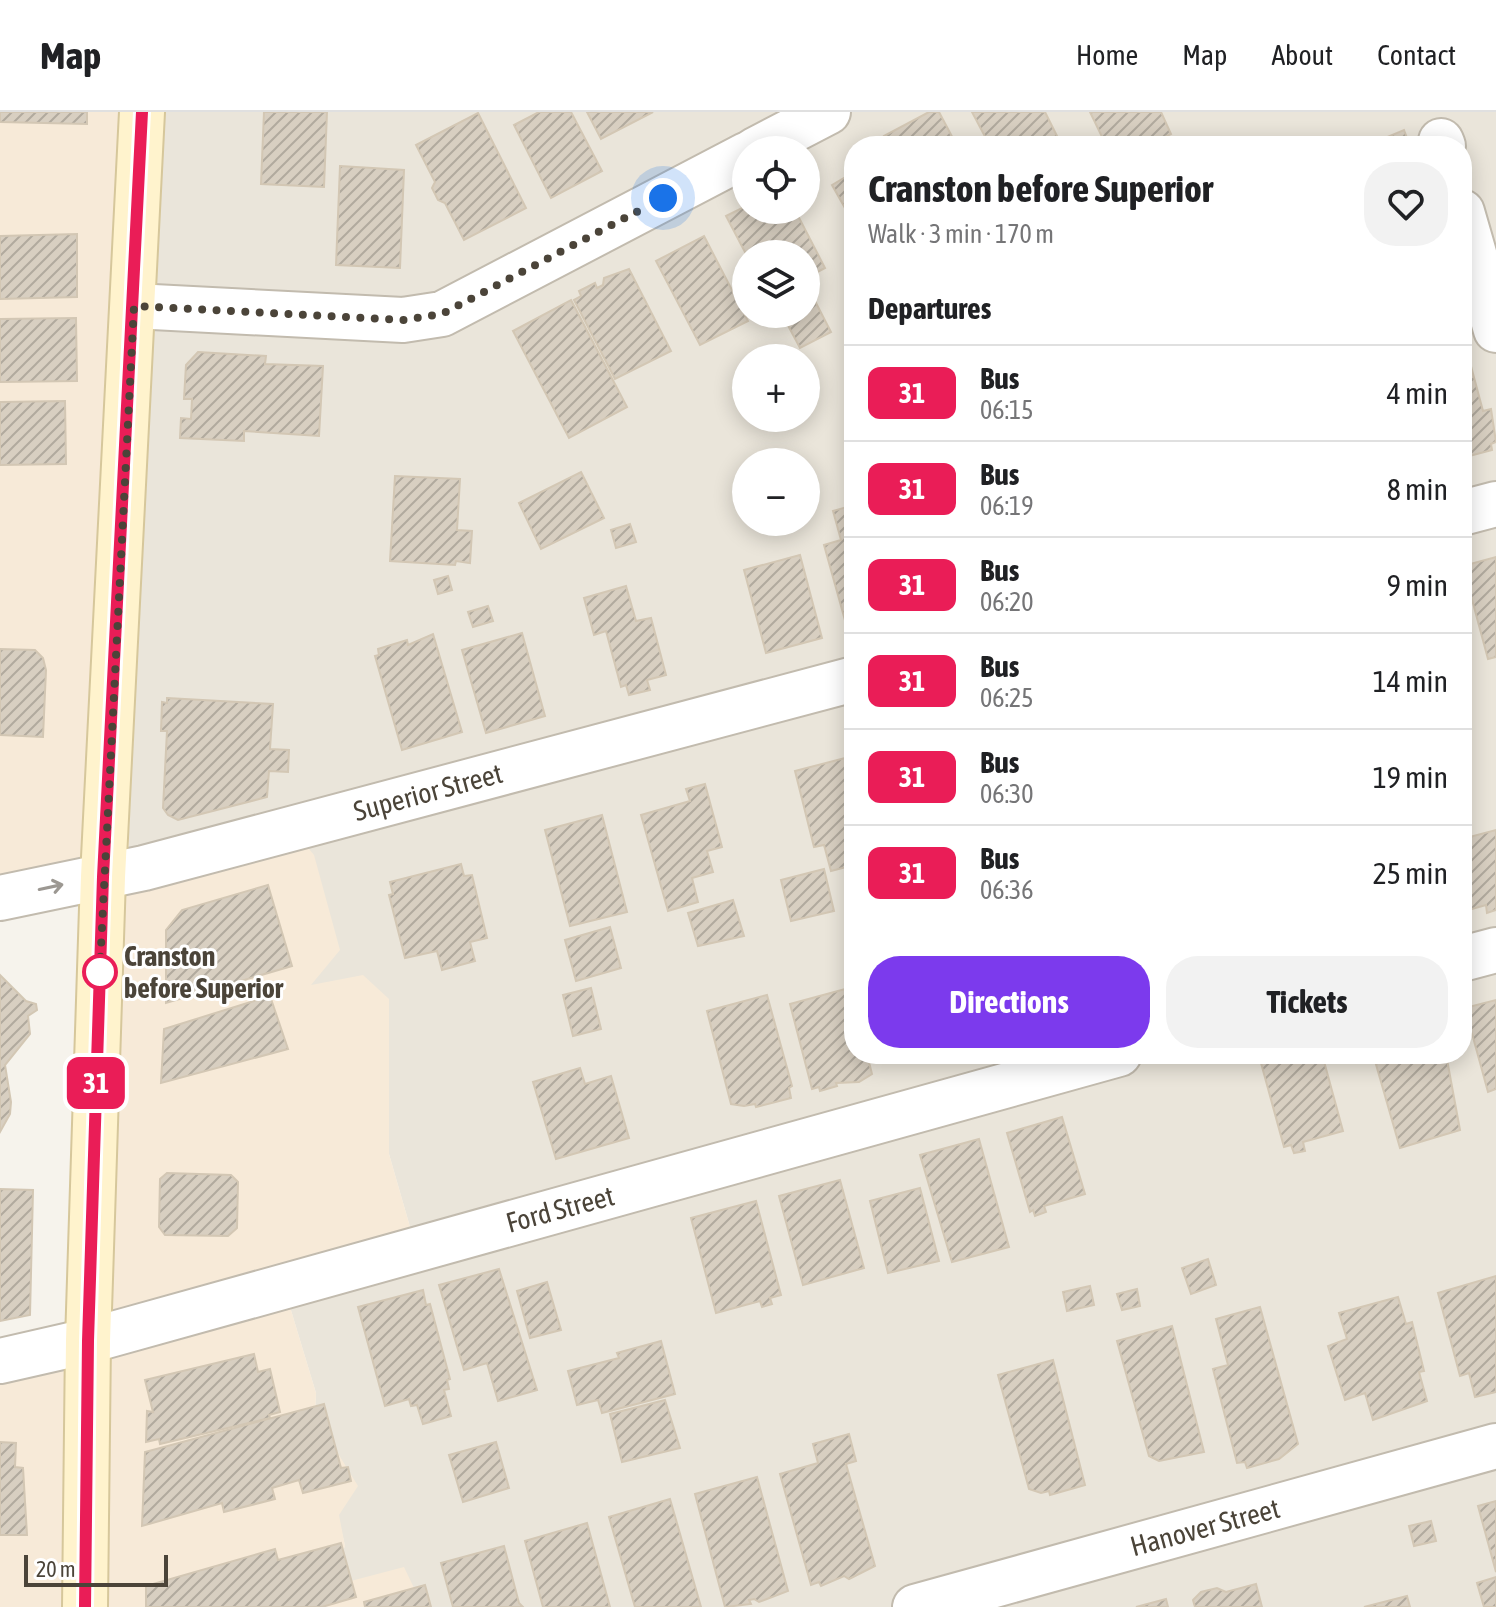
<!DOCTYPE html>
<meta charset="utf-8">
<style>
body{margin:0;font-family:"Asap Condensed",sans-serif;background:#f2f2f2;color:#202124;height:100vh;display:flex;flex-direction:column;font-size:30px;white-space:nowrap}
*{box-sizing:border-box;margin:0}
p{font-size:26px;color:#757577}
.icon{flex:none;width:44px;height:44px;fill:none;stroke:currentColor;stroke-width:2;stroke-linecap:round;stroke-linejoin:round}
.map{position:relative;flex:1;overflow:hidden}
.details{position:absolute;left:844px;top:24px;width:628px;height:928px;display:flex;flex-direction:column;background:#fff;border-radius:32px;box-shadow:0 4px 20px #0003}
.details>*{flex:none}
.badge{padding:0 16px;border-radius:12px;font-size:28px;line-height:52px}
.fabs{position:absolute;left:732px;top:24px;display:grid;gap:16px}
.fabs a{display:grid;place-items:center;width:88px;height:88px;border-radius:50%;background:#fff;box-shadow:0 4px 20px #0003;font-size:40px}
.scale{position:absolute;left:24px;bottom:20px;width:144px;box-sizing:border-box;padding-left:8px;border:4px solid #4b4439;border-top:0;font-size:22px;line-height:28px;white-space:nowrap;color:#4b4439;-webkit-text-stroke:6px #fff;paint-order:stroke}
.you{position:absolute;width:40px;height:40px;margin:-20px;border:6px solid #fff;border-radius:50%;background:#1a73e8;box-shadow:0 0 0 12px #1a73e833}
.map>.badge{position:absolute;translate:-50% -50%;box-shadow:0 0 0 4px #fff}
h2{padding:0 24px;font-size:30px;line-height:72px}
.round{display:grid;place-items:center;flex:none;width:84px;height:84px;border-radius:32px;background:#f2f2f2}
.head{display:flex;align-items:center;justify-content:space-between;height:136px;padding:0 24px}
h1{font-size:38px;font-weight:700;line-height:60px}
.primary-button{display:flex;gap:16px;margin-top:auto;padding:16px 24px}
.primary-button a{flex:1;height:92px;border-radius:32px;background:#7c3aed;color:#fff;font-size:32px;font-weight:700;line-height:92px;text-align:center}
.primary-button a+a{background:#f2f2f2;color:#202124}
ul{padding:0;list-style:none}
li{display:flex;align-items:center;gap:24px;height:96px;padding:0 24px;border-top:2px solid #e0e0e0}
li div{flex:1}
li b{display:block;font-size:30px}
li em{font-style:normal}
li .badge{min-width:88px;font-weight:700;text-align:center}
header{display:flex;align-items:center;gap:48px;box-sizing:border-box;height:112px;padding:0 40px;background:#fff;border-bottom:2px solid #e0e0e0}
header strong{font-size:38px}
nav{display:flex;gap:44px;margin-inline-start:auto;font-size:28px}
.map>svg:first-child{display:block}
.residential{fill:#eae5da;fill-rule:evenodd}
.commercial{fill:#f7ead8}
.building{fill:url(#building-hatch);stroke:#d3c7b4;stroke-width:2}
.lines{fill:none;stroke-linecap:round;stroke-linejoin:round}
.minor-casing{stroke:#c2bbae;stroke-width:48}
.secondary-casing{stroke:#d6c79b;stroke-width:48}
.minor{stroke:#fff;stroke-width:44}
.secondary{stroke:#fff3cd;stroke-width:44}
.oneway{stroke:#9c9892}
.line-casing{stroke:#fff;stroke-width:18}
.line{stroke:#ea1d57;stroke-width:12}
.walk{stroke:#4b4439;stroke-width:8;stroke-dasharray:0 14.4}
.stop-dot{fill:#fff;stroke:#ea1d57;stroke-width:4}
.labels{text-anchor:middle;dominant-baseline:central;stroke-width:6;stroke-linejoin:round;paint-order:stroke}
.street-label{font-size:28px;fill:#4b4439;stroke:#fff}
.stop-label{font-size:28px;font-weight:bold;fill:#4b4439;stroke:#fff;text-anchor:start}
</style>
<header>
<strong>Map</strong>
<nav><a>Home</a><a>Map</a><a>About</a><a>Contact</a></nav>
</header>
<div class="map">
<svg width="1496" height="1495" viewBox="0 0 1496 1495">
<defs>
<pattern id="building-hatch" width="6" height="6" patternUnits="userSpaceOnUse" patternTransform="scale(2)"><rect width="6" height="6" fill="#d8cfc1"/><path d="M-1 1l2-2M0 6l6-6M5 7l2-2" fill="none" stroke="#b1aa9e"/></pattern>
</defs>
<rect width="100%" height="100%" fill="#f6f3ec"/>
<path class="residential" d="M156 0H1496V1495H412L327 1475 345 1434 315 1304 316 1281 290 1195 419 1146 389 1042V887L310 873 128 754 143 248ZM854 34H1462V942H854ZM746 38H806V98H746ZM746 142H806V202H746ZM746 246H806V306H746ZM746 350H806V410H746Z"/>
<path class="commercial" d="M0 0H156L143 248 128 754 304 731 314 743 340 838 311 873 363 863 389 887V1042L419 1146 290 1195 316 1281 315 1304 358 1374 339 1403 345 1434 328 1475 404 1455 414 1476 412 1495H0V1262L99 1235 126 785 112 777 0 798Z"/>
<g class="building">
<path d="M0 0H87V12L0 10Z"/>
<path d="M264 0H327L324 75 261 72Z"/>
<path d="M539 0H571L602 59 551 86 514 13Z"/>
<path d="M587 0H653L601 27Z"/>
<path d="M929 0H939L957 34H889L884 24Z"/>
<path d="M972 0H1045L1062 34H990Z"/>
<path d="M1090 0H1161L1171 22 1147 34H1115L1113 29 1106 33Z"/>
<path d="M478 1 526 96 464 128 445 91 438 88 432 76 435 70 416 33Z"/>
<path d="M1404 18 1410 34H1366Z"/>
<path d="M340 54 404 58 400 156 336 153Z"/>
<path d="M854 60V112L832 73Z"/>
<path d="M746 94V98H795L825 156 806 166V142H746L726 104Z"/>
<path d="M77 122V185L0 187V124Z"/>
<path d="M704 124 748 209 700 233 656 149Z"/>
<path d="M629 157 671 239 615 267 574 188 581 184 579 179 595 171 597 176 603 173 604 166Z"/>
<path d="M571 188 627 295 569 326 513 219Z"/>
<path d="M815 189 831 220 800 236 784 206 806 202V194Z"/>
<path d="M76 206 77 269 0 270V207Z"/>
<path d="M198 240 266 244 265 252 323 254 319 324 244 319V329L180 326 181 306 191 307 192 287H184L186 253Z"/>
<path d="M1468 243 1483 299 1491 297 1496 330 1491 332 1492 338 1462 346V245Z"/>
<path d="M65 289 66 352 0 353V290Z"/>
<path d="M581 360 604 406 541 437 519 391Z"/>
<path d="M395 364 460 367 457 418 472 419 470 451 456 449 455 453 390 449Z"/>
<path d="M854 393V518L848 519 824 433 841 428 833 399Z"/>
<path d="M630 412 636 430 616 436 611 418Z"/>
<path d="M800 443 822 526 766 541 744 458Z"/>
<path d="M1496 445V545L1488 547 1463 454Z"/>
<path d="M448 464 452 478 438 482 434 468Z"/>
<path d="M626 474 636 509 651 506 666 563 647 568 650 578 629 583 626 573 621 575 606 519 594 523 584 486Z"/>
<path d="M488 494 493 509 473 515 468 500Z"/>
<path d="M522 521 545 604 486 621 462 538Z"/>
<path d="M433 522 462 620 402 638 375 544 379 543 378 537 407 528 408 533Z"/>
<path d="M0 537 35 538 43 546 46 558 43 625 0 623Z"/>
<path d="M167 586 273 592 270 637 289 638 288 660 269 659 267 685 178 708 168 703 163 696 167 619H161L162 590 167 591Z"/>
<path d="M849 645 854 665V753L831 759 824 733 814 735 795 659Z"/>
<path d="M705 672 722 735 707 739 713 760 692 766 698 790 668 799 641 703 690 689 686 677Z"/>
<path d="M602 703 627 800 570 814 545 718Z"/>
<path d="M1496 718V798L1487 801 1486 793 1465 799 1462 727Z"/>
<path d="M461 752 464 764 472 763 487 826 470 830 475 849 442 858 437 839 405 846 389 783 393 782 390 770Z"/>
<path d="M824 757 834 799 791 809 781 768Z"/>
<path d="M268 773 292 854 166 891V818L182 798Z"/>
<path d="M733 788 744 824 698 834 688 801Z"/>
<path d="M610 815 621 856 576 869 565 828Z"/>
<path d="M0 863 26 889 36 892 37 898 28 904 30 922 5 953 11 990 10 1002 0 1020Z"/>
<path d="M591 876 601 917 573 924 563 883Z"/>
<path d="M849 876 854 894V942H867L872 962 859 970 836 971 837 974 820 979 819 975 812 977 790 892Z"/>
<path d="M767 883 792 974 789 976 791 986 756 995 755 992 744 994 731 992 707 899Z"/>
<path d="M270 884 288 937 161 971 164 917Z"/>
<path d="M1496 888V977L1488 980 1465 896Z"/>
<path d="M915 942H948V943L926 950 925 946 916 948Z"/>
<path d="M1295 942H1322L1343 1019 1303 1030 1305 1039 1294 1041 1291 1033 1284 1035 1261 951Z"/>
<path d="M1373 942H1446L1460 1018 1400 1036Z"/>
<path d="M580 956 585 972 611 964 629 1026 556 1047 533 970Z"/>
<path d="M1062 1005 1085 1082 1044 1094 1046 1100 1035 1104 1033 1098 1030 1100 1007 1021Z"/>
<path d="M979 1027 1009 1135 952 1150 920 1043Z"/>
<path d="M167 1061 231 1063 238 1070 237 1116 228 1124 165 1123 159 1115 160 1067Z"/>
<path d="M840 1068 864 1156 803 1173 779 1084Z"/>
<path d="M920 1076 939 1149 888 1161 870 1089Z"/>
<path d="M0 1077 33 1078 30 1203 0 1209Z"/>
<path d="M756 1089 781 1183 770 1186 772 1192 762 1195 760 1189 716 1201 691 1106Z"/>
<path d="M1208 1147 1216 1173 1191 1182 1182 1156Z"/>
<path d="M499 1157 537 1278 498 1289 487 1251 464 1258 439 1173Z"/>
<path d="M1496 1164V1280L1475 1285 1469 1261 1460 1264 1438 1181Z"/>
<path d="M547 1170 561 1218 530 1226 517 1179Z"/>
<path d="M1090 1174 1094 1193 1067 1199 1063 1180Z"/>
<path d="M1137 1177 1140 1194 1122 1198 1117 1182Z"/>
<path d="M423 1178 426 1193 430 1192 450 1267 447 1268 449 1277 444 1278 451 1304 423 1312 417 1293 411 1294 409 1287 385 1294 358 1195Z"/>
<path d="M1398 1185 1406 1212 1412 1210 1424 1259 1419 1260 1427 1289 1373 1308 1365 1281 1345 1288 1328 1234 1347 1227 1339 1201Z"/>
<path d="M1260 1195 1298 1332 1279 1347 1247 1356 1245 1350 1237 1351 1213 1257 1228 1253 1216 1207Z"/>
<path d="M1172 1214 1204 1340 1159 1349 1149 1344 1117 1229Z"/>
<path d="M661 1229 675 1282 602 1301 598 1288 577 1293 568 1259 619 1246 617 1241Z"/>
<path d="M254 1242 258 1260 270 1257 280 1300 269 1303 270 1306 160 1332 159 1327 146 1330 147 1299 153 1300 145 1268Z"/>
<path d="M1053 1248 1085 1373 1050 1383 1049 1379 1041 1381 1029 1377 998 1263Z"/>
<path d="M665 1288 680 1336 622 1350 610 1302Z"/>
<path d="M324 1292 341 1356 348 1355 351 1369 303 1381 299 1368 272 1376 275 1387 224 1400 222 1391 142 1414 145 1340Z"/>
<path d="M849 1322 856 1349 846 1352 875 1454 849 1467 844 1464 821 1474 819 1470 811 1473 780 1362 818 1351 813 1332Z"/>
<path d="M0 1330 16 1331 15 1355 23 1356 27 1423H0Z"/>
<path d="M496 1330 509 1376 463 1390 449 1343Z"/>
<path d="M757 1365 788 1479 759 1490 754 1487 749 1488 751 1492 725 1495 695 1382Z"/>
<path d="M670 1387 701 1495H635L609 1405Z"/>
<path d="M1496 1389V1460L1478 1394Z"/>
<path d="M1431 1409 1436 1429 1414 1434 1409 1414Z"/>
<path d="M587 1411 610 1495H543L525 1429Z"/>
<path d="M341 1431 356 1485 322 1495H146V1474L275 1437 278 1448Z"/>
<path d="M504 1434 519 1491 523 1495H453L441 1451Z"/>
<path d="M1496 1465V1495H1484L1477 1471Z"/>
<path d="M1256 1472 1262 1495H1195L1193 1488 1201 1480 1217 1476 1226 1480Z"/>
<path d="M425 1473 431 1495H365L364 1490Z"/>
<path d="M1407 1484 1410 1495H1364Z"/>
<path d="M1166 1487 1168 1495H1136Z"/>
</g>
<g class="lines">
<defs>
<g id="minor">
<path d="M1441 29 1443 34"/>
<path d="M755 38 828 0"/>
<path d="M1462 100 1496 218"/>
<path d="M134 194 403 208 442 202 746 43"/>
<path d="M1462 401 1496 392"/>
<path d="M0 786 144 756 854 567"/>
<path d="M1462 847 1496 838"/>
<path d="M0 1249 88 1229 1119 942"/>
<path d="M915 1495 1496 1334"/>
</g>
<path id="secondary" d="M85 1495 88 1229 103 765 142 0"/>
</defs>
<use href="#minor" class="minor-casing"/>
<use href="#secondary" class="secondary-casing"/>
<use href="#minor" class="minor"/>
<use href="#secondary" class="secondary"/>
</g>
<defs><path id="oneway-shaft" d="M-6 0H5M1.5-3L5.5 0L1.5 3" fill="none" stroke-width="1.6" stroke-linecap="round" stroke-linejoin="round" transform="scale(2)"/></defs>
<use class="oneway" href="#oneway-shaft" transform="translate(51 775) rotate(-12)"/>
<g class="lines">
<defs>
<path id="line" d="M85 1495 88 1229 103 765 142 0"/>
</defs>
<use href="#line" class="line-casing"/>
<use href="#line" class="line"/>
<path class="walk" d="M100 860 99 874 134 194 403 208 442 202 663 86"/>
</g>
<circle class="stop-dot" cx="100" cy="860" r="16"/>
<g class="labels">
<g class="street-label">
<text transform="translate(428 680) rotate(-15)">Superior Street</text>
<text transform="translate(560 1097) rotate(-15)">Ford Street</text>
<text transform="translate(1205 1415) rotate(-15)">Hanover Street</text>
</g>
<g class="stop-label">
<text x="124" y="844">Cranston<tspan x="124" dy="32">before Superior</tspan></text>
</g>
</g>
</svg>
<div class="fabs">
<a><svg class="icon" aria-label="locate" viewBox="0 0 24 24"><circle cx="12" cy="12" r="6"/><path d="M12 2v4M12 18v4M2 12h4M18 12h4"/></svg></a>
<a><svg class="icon" aria-label="layers" viewBox="0 0 24 24"><path d="M12 4l9 5-9 5-9-5zM3 14l9 5 9-5"/></svg></a>
<a>+</a>
<a>−</a>
</div>
<div class="scale">20 m</div>
<div class="you" style="left:663px;top:86px"></div>
<b class="badge" style="left:96px;top:971px;background:#ea1d57;color:#fff">31</b>
<section class="details">
<div class="head"><div><h1>Cranston before Superior</h1><p>Walk · 3 min · 170 m</p></div><a class="round"><svg class="icon" aria-label="heart" viewBox="0 0 24 24"><path d="M12 20l-8-8c-3-5 5-10 8-4 3-6 11-1 8 4z"/></svg></a></div>
<h2>Departures</h2>
<ul>
<li><span class="badge" style="background:#ea1d57;color:#fff">31</span><div><b>Bus</b><p>06:15</p></div><em>4 min</em></li>
<li><span class="badge" style="background:#ea1d57;color:#fff">31</span><div><b>Bus</b><p>06:19</p></div><em>8 min</em></li>
<li><span class="badge" style="background:#ea1d57;color:#fff">31</span><div><b>Bus</b><p>06:20</p></div><em>9 min</em></li>
<li><span class="badge" style="background:#ea1d57;color:#fff">31</span><div><b>Bus</b><p>06:25</p></div><em>14 min</em></li>
<li><span class="badge" style="background:#ea1d57;color:#fff">31</span><div><b>Bus</b><p>06:30</p></div><em>19 min</em></li>
<li><span class="badge" style="background:#ea1d57;color:#fff">31</span><div><b>Bus</b><p>06:36</p></div><em>25 min</em></li>
</ul>
<div class="primary-button"><a>Directions</a><a>Tickets</a></div>
</section>
</div>
